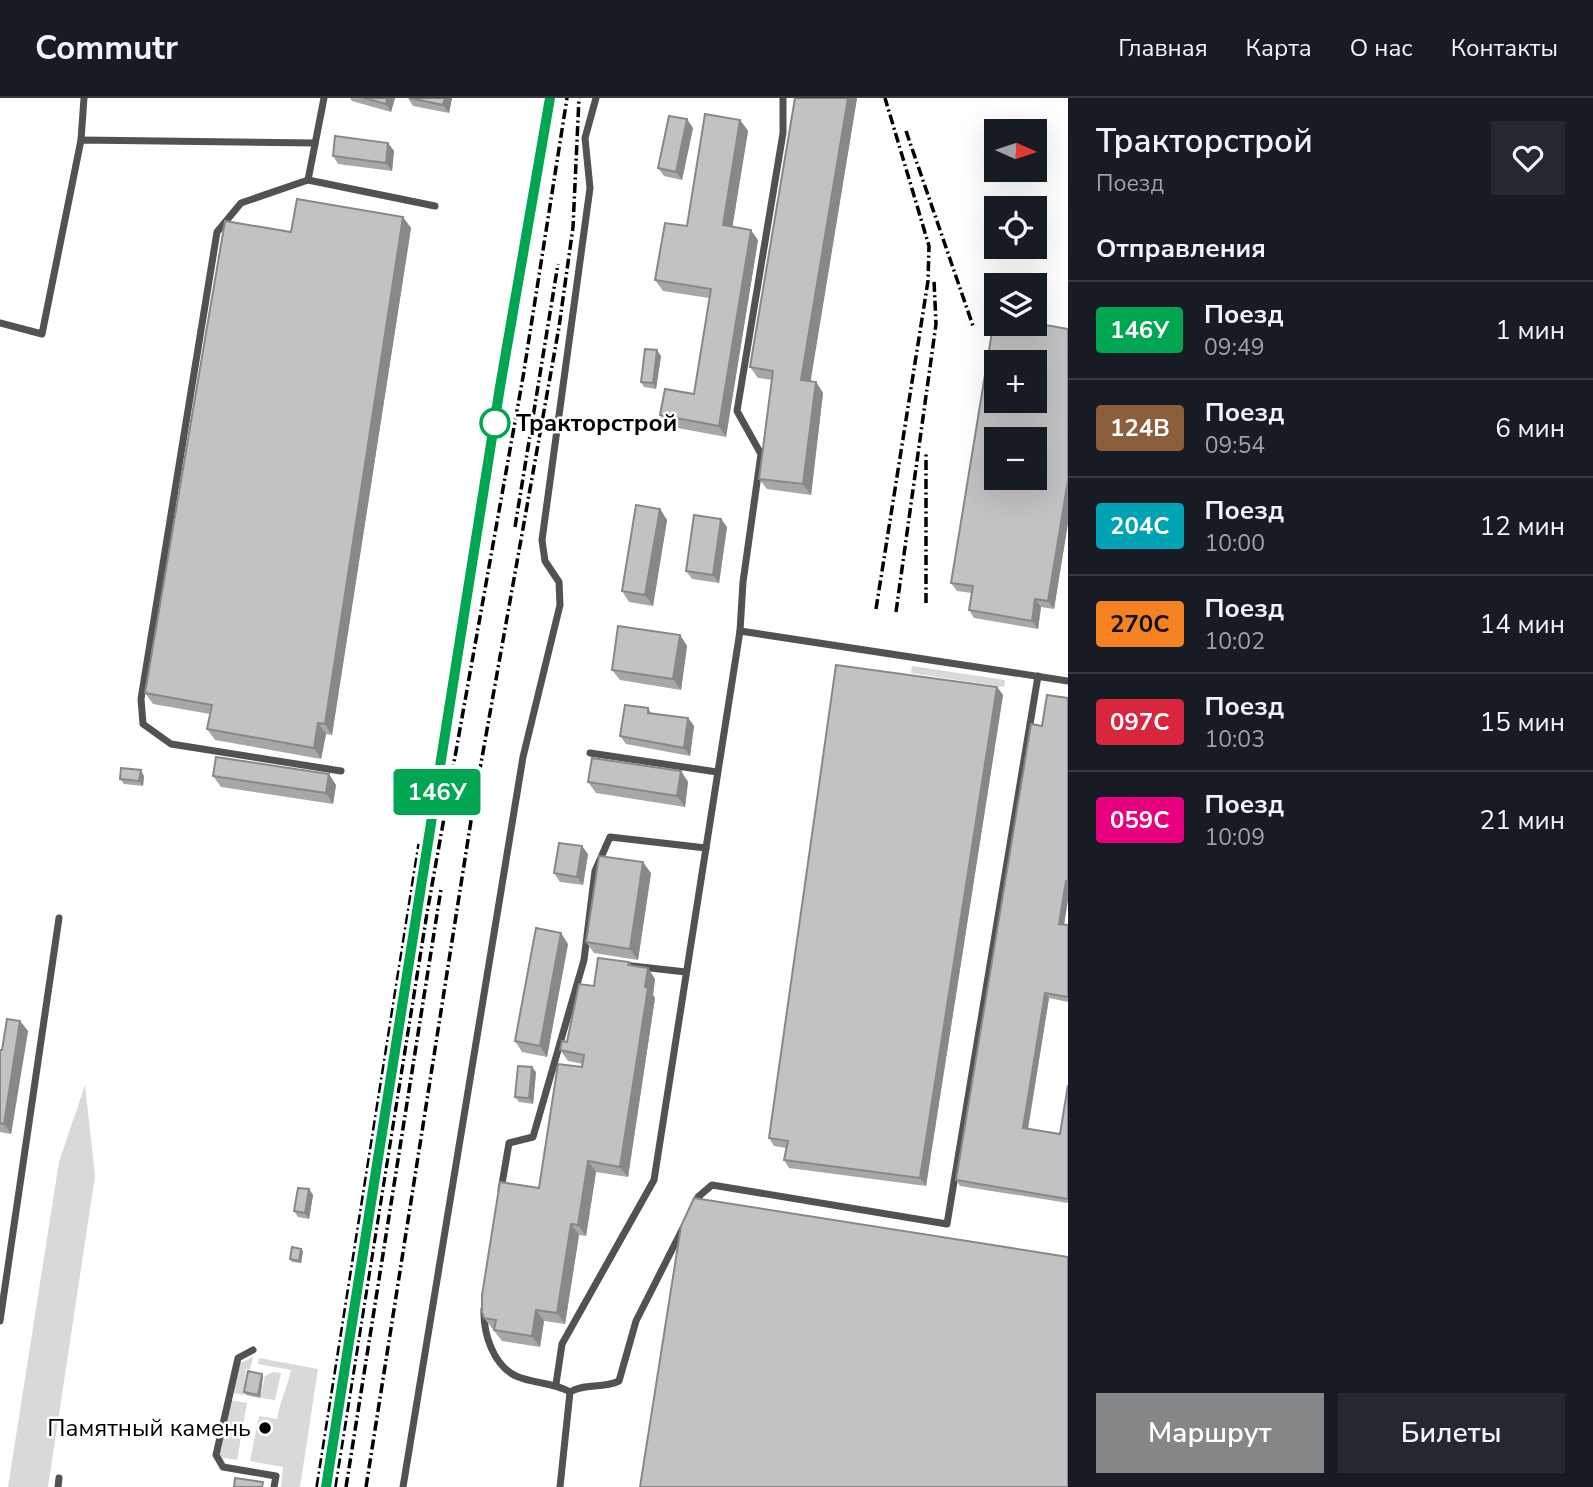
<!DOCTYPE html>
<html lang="ru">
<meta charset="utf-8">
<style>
body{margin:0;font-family:"Nunito Sans",sans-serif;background:#242831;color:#f1f3f6;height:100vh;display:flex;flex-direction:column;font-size:26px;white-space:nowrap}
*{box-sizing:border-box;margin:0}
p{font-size:23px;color:#9ea1a6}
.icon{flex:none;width:38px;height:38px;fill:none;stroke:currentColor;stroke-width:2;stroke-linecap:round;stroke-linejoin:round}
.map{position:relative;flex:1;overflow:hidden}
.side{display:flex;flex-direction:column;background:#171b24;width:525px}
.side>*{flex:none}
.badge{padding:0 14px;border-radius:5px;font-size:24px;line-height:46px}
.needle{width:46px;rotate:93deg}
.fabs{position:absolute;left:984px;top:21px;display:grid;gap:14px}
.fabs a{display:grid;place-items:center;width:63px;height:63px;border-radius:0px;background:#171b24;box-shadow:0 7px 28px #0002;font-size:35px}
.map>.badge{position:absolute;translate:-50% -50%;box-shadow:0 0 0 4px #fff}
h2{padding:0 28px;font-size:26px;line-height:63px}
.round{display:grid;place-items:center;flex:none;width:74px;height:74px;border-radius:0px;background:#242831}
.headline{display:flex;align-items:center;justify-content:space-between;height:119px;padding:0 28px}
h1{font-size:33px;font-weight:600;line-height:52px}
.button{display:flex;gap:14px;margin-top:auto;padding:14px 28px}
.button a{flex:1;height:80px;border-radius:0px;background:#858687;color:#fff;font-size:28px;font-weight:600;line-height:80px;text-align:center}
.button a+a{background:#242831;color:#f1f3f6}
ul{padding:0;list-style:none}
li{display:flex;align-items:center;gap:21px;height:98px;padding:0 28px;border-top:2px solid #363941}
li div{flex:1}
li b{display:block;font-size:26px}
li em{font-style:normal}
li .badge{min-width:77px;font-weight:700;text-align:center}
header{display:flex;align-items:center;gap:42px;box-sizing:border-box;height:98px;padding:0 35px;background:#171b24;border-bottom:2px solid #363941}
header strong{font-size:33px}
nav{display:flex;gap:38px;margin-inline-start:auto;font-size:24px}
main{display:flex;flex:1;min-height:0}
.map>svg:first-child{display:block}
.green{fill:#d9d9d9}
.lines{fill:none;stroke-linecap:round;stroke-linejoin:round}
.service{stroke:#525252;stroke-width:7}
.rail{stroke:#000;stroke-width:3.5;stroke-dasharray:10 3.5 2 3.5;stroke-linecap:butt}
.wall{fill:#a7a7a7}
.shaded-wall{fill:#888}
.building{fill:#c2c2c2;stroke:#888;stroke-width:2;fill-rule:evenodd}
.line-casing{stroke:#fff;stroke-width:16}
.line{stroke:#00a651;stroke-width:10}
.stop-dot{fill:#fff;stroke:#00a651;stroke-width:3.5}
.poi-dot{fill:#000;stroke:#fff;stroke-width:2.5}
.labels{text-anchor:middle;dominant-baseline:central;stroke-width:5;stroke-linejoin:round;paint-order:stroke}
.stop-label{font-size:24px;font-weight:bold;fill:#000;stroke:#fff;text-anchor:start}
.poi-label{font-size:24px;fill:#000;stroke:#fff;text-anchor:end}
</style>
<header>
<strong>Commutr</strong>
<nav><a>Главная</a><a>Карта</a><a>О нас</a><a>Контакты</a></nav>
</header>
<main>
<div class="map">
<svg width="1068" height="1389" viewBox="0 0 1068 1389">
<rect width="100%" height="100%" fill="#fff"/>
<g class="green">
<path d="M912 568 1005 582 1004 589 911 575Z"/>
<path d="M85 987 95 1078 48 1389H8L59 1064Z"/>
<path d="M253 1259 250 1271H246L244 1297 232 1295 240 1265Z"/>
<path d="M259 1260 318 1271 300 1389H281L283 1369 250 1363 259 1318 277 1321C280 1303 287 1290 291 1272L258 1266Z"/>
<path d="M273 1274 281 1275 275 1302 260 1300 265 1278Z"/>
<path d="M229 1302 247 1305 237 1362 219 1359Z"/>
</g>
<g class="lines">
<g class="service">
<path d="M324 0 308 82 435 108"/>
<path d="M81 42 84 0"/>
<path d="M308 82 241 105 217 134 141 601 143 626 171 646 341 673"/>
<path d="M0 225 42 236 81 42 315 45"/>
<path d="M740 533 1068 583"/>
<path d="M590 655 717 674"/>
<path d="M623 867 686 874"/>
<path d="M501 1092 509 1045 533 1039 584 862 595 773 610 739 706 750"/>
<path d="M694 1107 698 1099 712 1087 947 1126 1038 578"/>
<path d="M484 1211C483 1235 493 1267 516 1278 534 1286 553 1284 570 1294"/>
<path d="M0 1223 59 820"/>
<path d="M253 1252 238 1260 216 1357 223 1369 276 1378 274 1389"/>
<path d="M556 1286 562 1246 654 1082 740 533 743 484 761 356 737 313 783 35V0"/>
<path d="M58 1389 59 1380"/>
<path d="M403 1389 523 659 560 507 559 484 545 463 542 442 590 90 585 40 596 0"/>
<path d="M560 1389 570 1294C585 1285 602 1291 619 1283L636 1223 683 1130"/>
</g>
<g class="rail">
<path d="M906 33 973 228"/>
<path d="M515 429 558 166"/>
<path d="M926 505V356"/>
<path d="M876 511 928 183 929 148 885 0"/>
<path d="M896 514 936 226 934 182"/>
<path d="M426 763 501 289 550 0"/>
<path d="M317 1389 419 746"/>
<path d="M335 1389 427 815 523 279 567 0"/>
<path d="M346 1389 441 791"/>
<path d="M366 1389 473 710 559 229 573 129 579 0"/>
</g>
</g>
<g class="wall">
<path d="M350 0H395L391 14 352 3Z"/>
<path d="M408 0H452L449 15 413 8Z"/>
<path d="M795 0H857L810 283 816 284 823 295 811 397 767 391 759 381 772 282 758 280 750 269Z"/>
<path d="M740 22 748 33 732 129 758 142 726 339 667 328 660 317 694 296 709 200 663 193 655 182 687 128Z"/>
<path d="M693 30 682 82 664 78 658 70Z"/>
<path d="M388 45 394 53 392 73 338 66 333 58Z"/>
<path d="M411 130 332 637 326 636 321 661 215 642 207 631 210 616 153 606 145 595 291 134Z"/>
<path d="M1068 231V425L1054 511 1041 509 1038 531 974 520 969 512 972 495 957 493 951 485 1006 237Z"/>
<path d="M661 258 656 291 644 289 641 284Z"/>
<path d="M660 411 667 422 653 508 629 504 622 493Z"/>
<path d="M721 421 727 429 719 485 692 481 686 473Z"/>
<path d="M680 537 687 548 681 592 620 582 612 572Z"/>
<path d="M997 589 1003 597 926 1088 789 1070 784 1062 786 1050 774 1048 769 1040Z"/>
<path d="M1068 600V802L1064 827H1068V904L1049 900 1028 1031 1060 1036 1068 987V1105L960 1088 956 1082 1042 628Z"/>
<path d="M648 610 652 616 688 620 694 628 690 658 626 646 620 638Z"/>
<path d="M681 673 688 684 685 709 596 695 588 684Z"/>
<path d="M144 678 143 688 124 686 120 681Z"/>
<path d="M213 678 336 687 333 706 221 689Z"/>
<path d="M588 756 583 787 560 784 554 775Z"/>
<path d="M651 775 638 862 594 855 586 844Z"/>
<path d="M568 846 547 959 522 954 515 943Z"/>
<path d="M629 864 632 868 648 870 655 881 653 897 655 900 628 1079 596 1074 586 1138 579 1137 565 1226 544 1223 540 1249 502 1243 484 1220 539 1090 582 969 583 966 568 963 560 952 567 944 594 888Z"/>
<path d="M20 923 28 933 11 1036 0 1034V952H2Z"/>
<path d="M536 974 533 1006 519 1004 515 999Z"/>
<path d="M309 1091 313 1097 309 1121 298 1119 294 1113Z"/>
<path d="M303 1153 301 1165 292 1164 290 1161Z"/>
<path d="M262 1276 263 1279 260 1300 246 1297 244 1294Z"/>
</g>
<g class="shaded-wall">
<path d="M387 0H395L391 14 386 6Z"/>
<path d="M445 0H452L449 15 443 7Z"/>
<path d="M848 0H857L809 293 801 282Z"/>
<path d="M687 21 693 30 682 82 676 74Z"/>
<path d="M740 22 748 33 731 138 723 127Z"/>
<path d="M388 45 394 53 392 73 386 65Z"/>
<path d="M403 119 411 130 332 637 325 626Z"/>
<path d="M751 132 758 142 726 339 719 328Z"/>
<path d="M657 252 661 258 656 291 653 285Z"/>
<path d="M816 284 823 295 811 397 803 386Z"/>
<path d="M1068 382V425L1054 511 1048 503Z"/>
<path d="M660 411 667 422 653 508 645 497Z"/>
<path d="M721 421 727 429 719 485 713 477Z"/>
<path d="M1035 501 1041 509 1038 531 1032 523Z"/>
<path d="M680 537 687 548 681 592 673 581Z"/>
<path d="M997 589 1003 597 926 1088 920 1080Z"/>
<path d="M688 620 694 628 690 658 684 650Z"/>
<path d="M318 625 326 636 321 661 314 650Z"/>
<path d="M141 672 144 678 143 688 139 683Z"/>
<path d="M681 673 688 684 685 709 677 698Z"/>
<path d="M329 676 336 687 333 706 326 695Z"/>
<path d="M582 748 588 756 583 787 577 779Z"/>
<path d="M643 764 651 775 638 862 630 851Z"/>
<path d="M1066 783 1068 785V802L1063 832 1059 826Z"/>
<path d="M561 835 568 846 547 959 540 948Z"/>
<path d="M648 870 655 881 653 897 655 900 628 1079 620 1069Z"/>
<path d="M1045 895 1049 900 1027 1036 1023 1030Z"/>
<path d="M20 923 28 933 11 1036 4 1026Z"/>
<path d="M532 969 536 974 533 1006 529 1000Z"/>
<path d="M588 1063 596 1074 586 1138 578 1127Z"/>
<path d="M309 1091 313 1097 309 1121 305 1115Z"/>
<path d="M571 1126 579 1137 565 1226 557 1215Z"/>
<path d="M301 1151 303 1153 301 1165 299 1163Z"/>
<path d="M536 1212 544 1223 540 1249 532 1238Z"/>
<path d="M262 1276 263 1279 260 1300 258 1297Z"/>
</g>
<g class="building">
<path d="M364 0H387L386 6Z"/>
<path d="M410 0H445L443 7Z"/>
<path d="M795 0H848L801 282 816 284 803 386 759 381 773 273 750 269Z"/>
<path d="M705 16 740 22 723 127 751 132 719 328 660 317 665 291 694 296 711 191 655 182 665 125 687 128Z"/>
<path d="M669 18 687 21 676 74 658 70Z"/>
<path d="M335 38 388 45 386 65 333 58Z"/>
<path d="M297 101 403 119 325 626 318 625 314 650 207 631 212 607 145 595 225 123 291 134Z"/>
<path d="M1034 225 1068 231V382L1048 503 1035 501 1032 523 969 512 973 488 951 485 992 234 1006 237 1007 226ZM996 264H1034V303H996ZM996 341H1034V380H996Z"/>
<path d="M645 251 657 252 653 285 641 284Z"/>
<path d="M636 407 660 411 645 497 622 493Z"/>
<path d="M694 417 721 421 713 477 686 473Z"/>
<path d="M618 528 680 537 673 581 612 572Z"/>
<path d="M836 567 997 589 920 1080 784 1062 788 1043 769 1040Z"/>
<path d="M1047 597 1068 600V783H1066L1059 826 1068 827V899L1045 895 1023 1030 1060 1036 1068 987V1101L956 1082 1031 626 1042 628Z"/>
<path d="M625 607 648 610V615L688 620 684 650 620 638Z"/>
<path d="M216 659 329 676 326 695 213 678Z"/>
<path d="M592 660 681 673 677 698 588 684Z"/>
<path d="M121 670 141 672 139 683 120 681Z"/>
<path d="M559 745 582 748 577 779 554 775Z"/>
<path d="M599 758 643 764 630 851 586 844Z"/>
<path d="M536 830 561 835 540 948 515 943Z"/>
<path d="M598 860 629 864 628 867 648 870 645 889 648 890 620 1069 588 1063 578 1127 571 1126 557 1215 536 1212 532 1238 494 1232 496 1222 484 1220 482 1214V1197L500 1084 539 1090 558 966 582 969 584 957 560 952 562 943 567 944 579 886 594 888Z"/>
<path d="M7 921 20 923 4 1026 0 1025V952H2Z"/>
<path d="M518 968 532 969 529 1000 515 999Z"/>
<path d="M298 1090 309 1091 305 1115 294 1113Z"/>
<path d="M694 1100 1068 1159V1389H640L681 1128Z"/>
<path d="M292 1149 301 1151 299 1163 290 1161Z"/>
<path d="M248 1273 262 1276 258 1297 244 1294Z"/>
<path d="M235 1380 263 1384 262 1389H234Z"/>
</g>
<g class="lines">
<defs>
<path id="line" d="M326 1389 500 289 550 0"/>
</defs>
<use href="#line" class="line-casing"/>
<use href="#line" class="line"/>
</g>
<circle class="stop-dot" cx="495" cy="325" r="14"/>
<circle class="poi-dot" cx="265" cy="1330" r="7"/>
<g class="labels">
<g class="stop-label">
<text x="516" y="325">Тракторстрой</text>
</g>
<g class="poi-label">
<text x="251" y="1330">Памятный камень</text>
</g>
</g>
</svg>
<div class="fabs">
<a><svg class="needle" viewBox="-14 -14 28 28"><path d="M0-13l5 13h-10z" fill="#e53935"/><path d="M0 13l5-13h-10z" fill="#9ea1a6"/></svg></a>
<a><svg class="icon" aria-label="locate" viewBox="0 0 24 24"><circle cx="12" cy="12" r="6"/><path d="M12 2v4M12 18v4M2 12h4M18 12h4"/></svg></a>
<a><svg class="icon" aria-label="layers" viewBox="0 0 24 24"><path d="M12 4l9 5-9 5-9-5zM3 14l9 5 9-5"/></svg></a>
<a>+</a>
<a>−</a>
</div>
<b class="badge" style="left:437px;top:694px;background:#00a651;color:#fff">146У</b>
</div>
<section class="side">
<div class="headline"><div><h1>Тракторстрой</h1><p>Поезд</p></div><a class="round"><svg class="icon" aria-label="heart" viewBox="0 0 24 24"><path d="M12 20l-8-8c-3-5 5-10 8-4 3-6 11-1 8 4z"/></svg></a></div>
<h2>Отправления</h2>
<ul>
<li><span class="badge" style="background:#00a651;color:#fff">146У</span><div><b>Поезд</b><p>09:49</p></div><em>1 мин</em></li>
<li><span class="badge" style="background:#8b5e3c;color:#fff">124В</span><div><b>Поезд</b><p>09:54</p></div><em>6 мин</em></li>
<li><span class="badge" style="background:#00a3b4;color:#fff">204С</span><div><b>Поезд</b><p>10:00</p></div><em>12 мин</em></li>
<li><span class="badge" style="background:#f58220;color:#111">270С</span><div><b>Поезд</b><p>10:02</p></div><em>14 мин</em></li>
<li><span class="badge" style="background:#d7263d;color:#fff">097С</span><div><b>Поезд</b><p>10:03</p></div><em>15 мин</em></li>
<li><span class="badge" style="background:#e6007e;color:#fff">059С</span><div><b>Поезд</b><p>10:09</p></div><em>21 мин</em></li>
</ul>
<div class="button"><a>Маршрут</a><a>Билеты</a></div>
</section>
</main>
